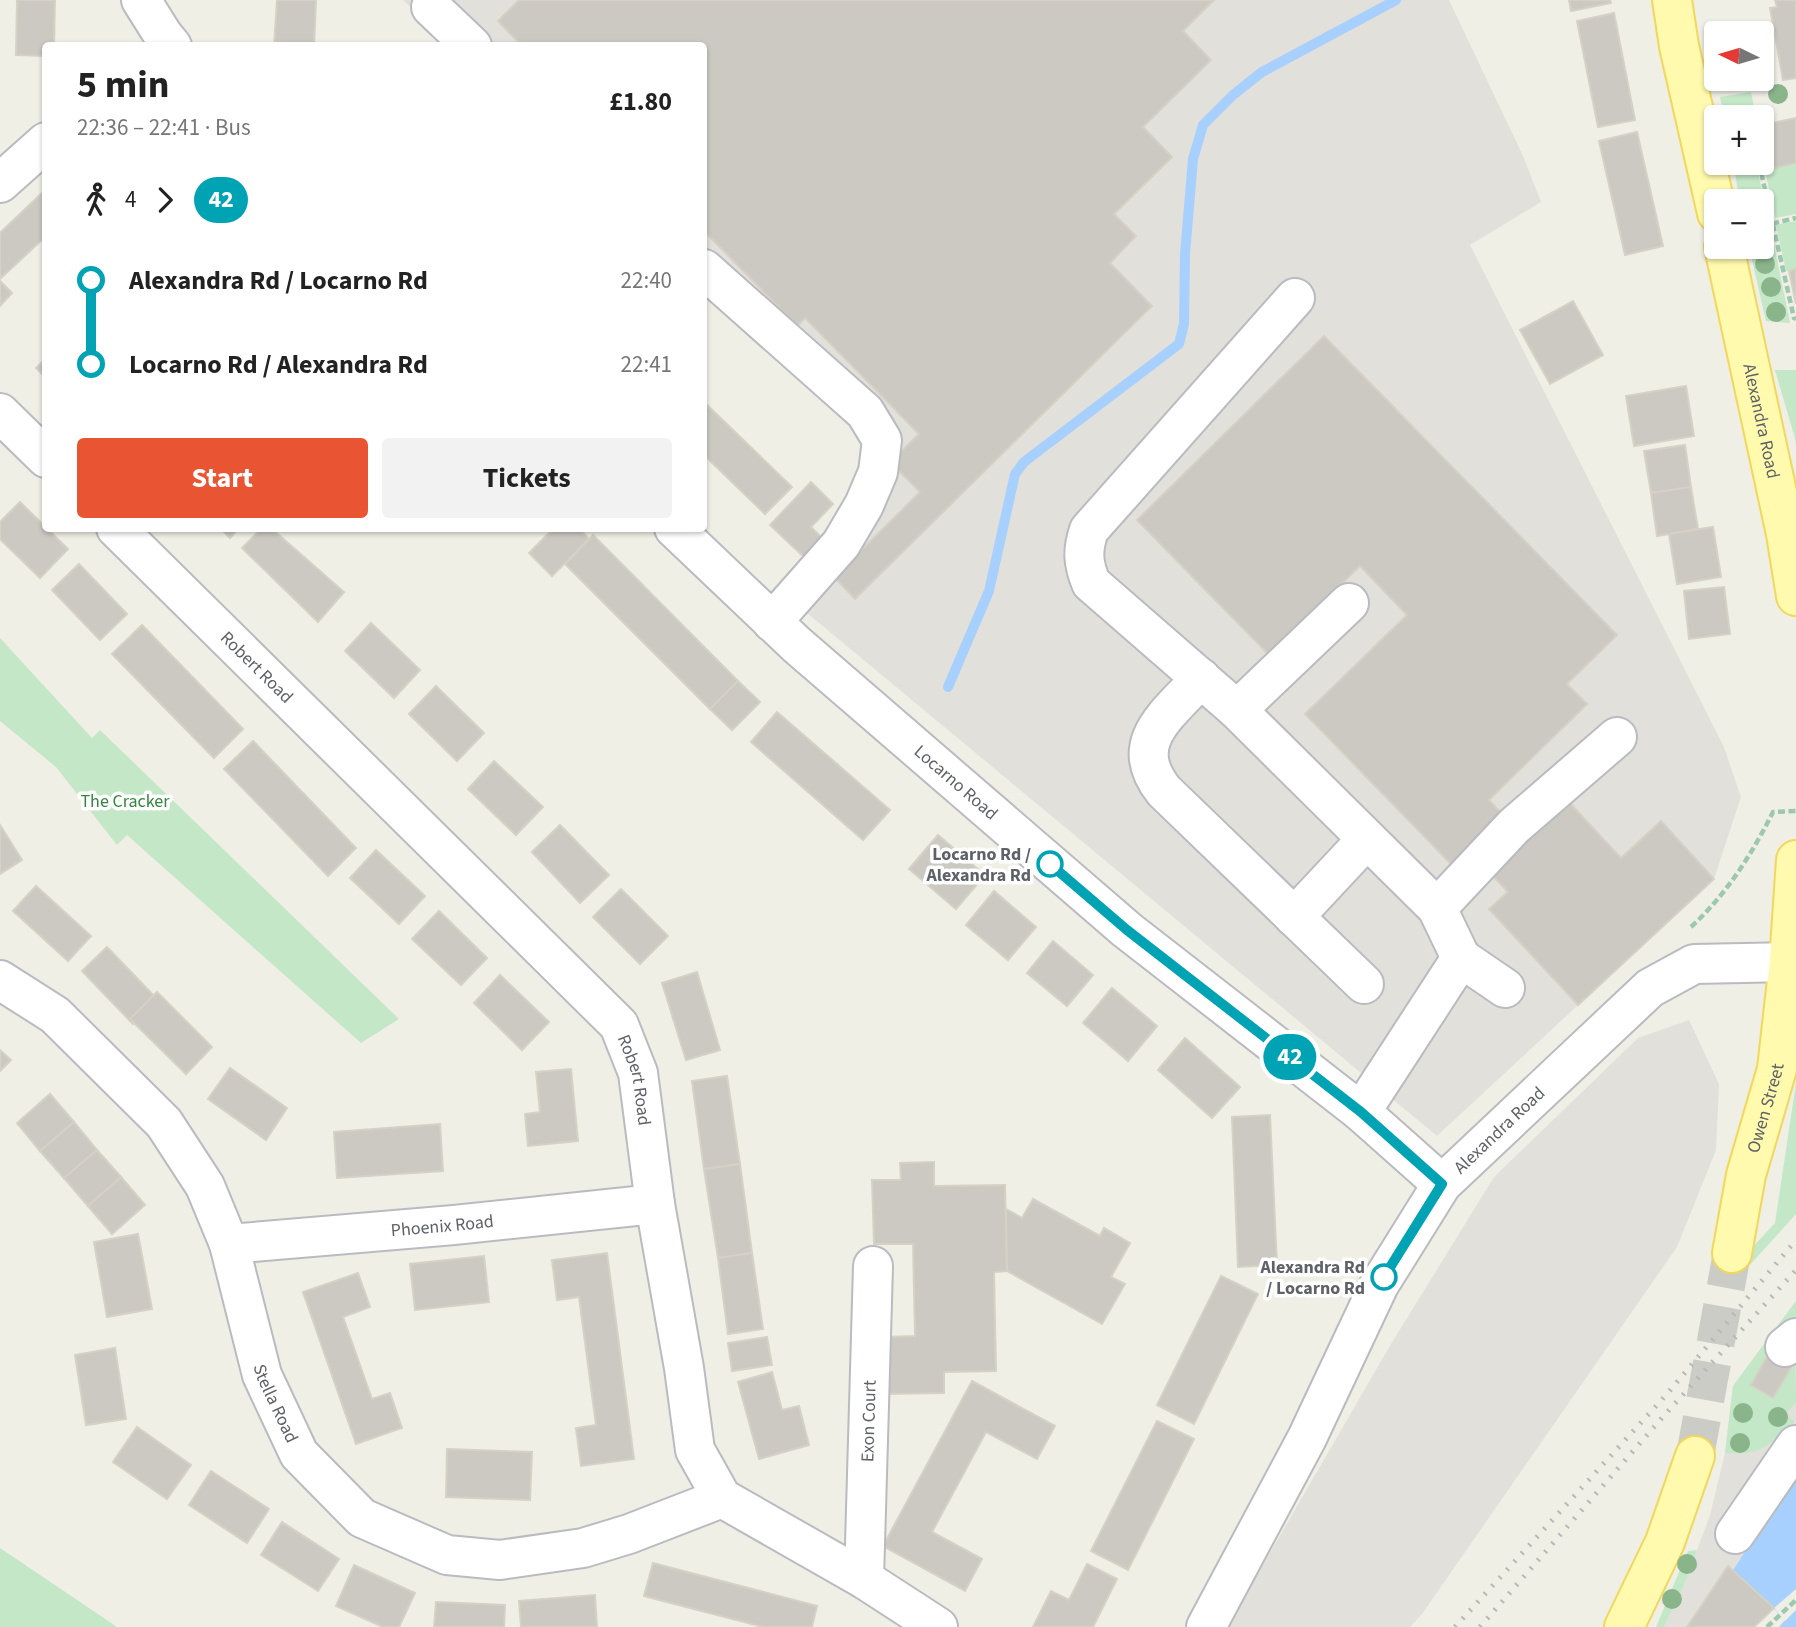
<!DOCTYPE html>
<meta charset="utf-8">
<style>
body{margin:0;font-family:"Source Sans 3",sans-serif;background:#f2f2f2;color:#222;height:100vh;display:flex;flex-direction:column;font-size:26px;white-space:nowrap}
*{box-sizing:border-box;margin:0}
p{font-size:23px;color:#767676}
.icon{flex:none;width:38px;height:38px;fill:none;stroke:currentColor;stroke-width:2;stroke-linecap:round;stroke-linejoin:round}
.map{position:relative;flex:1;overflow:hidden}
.sheet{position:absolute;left:42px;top:42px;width:665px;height:490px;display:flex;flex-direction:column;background:#fff;border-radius:7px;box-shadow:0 2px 5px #0004}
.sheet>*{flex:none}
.badge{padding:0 14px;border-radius:23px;font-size:24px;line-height:46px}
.needle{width:46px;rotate:275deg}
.controls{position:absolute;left:1704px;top:21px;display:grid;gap:14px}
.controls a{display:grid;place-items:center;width:70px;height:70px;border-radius:7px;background:#fff;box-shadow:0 2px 5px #0004;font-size:35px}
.map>.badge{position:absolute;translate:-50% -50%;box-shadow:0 0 0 4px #fff}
.legs{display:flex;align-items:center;gap:10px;height:77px;padding:0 35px;font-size:23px}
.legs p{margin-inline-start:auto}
.overview{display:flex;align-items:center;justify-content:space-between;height:119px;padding:0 35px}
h1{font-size:38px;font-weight:700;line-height:52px}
.button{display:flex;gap:14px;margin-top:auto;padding:14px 35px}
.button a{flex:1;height:80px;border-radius:7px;background:#e95433;color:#fff;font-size:28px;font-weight:700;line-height:80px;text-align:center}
.button a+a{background:#f2f2f2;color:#222}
ul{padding:0 35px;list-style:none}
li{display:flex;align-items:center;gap:24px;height:84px;font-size:26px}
li i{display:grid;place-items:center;width:10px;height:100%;margin:0 9px;background:currentColor}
li i::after{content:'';width:18px;height:18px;margin:-9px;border:5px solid;border-radius:50%;background:#fff}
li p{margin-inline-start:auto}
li:first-child i{background:linear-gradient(#0000 50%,currentColor 0)}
li:last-child i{background:linear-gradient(currentColor 50%,#0000 0)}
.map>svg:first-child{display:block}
.industrial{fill:#e2e0da}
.green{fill:#c3e7c7}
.water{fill:#a8d0ff}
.pier{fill:#f0efe6}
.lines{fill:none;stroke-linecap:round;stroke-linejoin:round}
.stream{stroke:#a8d0ff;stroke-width:10}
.building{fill:#ccc9c3;stroke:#d5d1c4;stroke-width:2}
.major-tunnel{stroke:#ccccc6;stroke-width:38;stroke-dasharray:38 19;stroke-linecap:butt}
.minor-casing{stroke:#b9bbc0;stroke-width:42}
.major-casing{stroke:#f1d75e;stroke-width:42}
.path{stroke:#9cc8ae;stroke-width:4.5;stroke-dasharray:7 3.5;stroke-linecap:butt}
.minor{stroke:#fff;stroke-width:38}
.major{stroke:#fffaad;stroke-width:38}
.rail{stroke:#b7b8b8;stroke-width:5;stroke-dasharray:2 9;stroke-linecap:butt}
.tree{fill:#8ab58b}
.line-1-casing{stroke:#fff;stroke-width:16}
.line-1{stroke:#00a3b4;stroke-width:10}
.stop-1-dot{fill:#fff;stroke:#00a3b4;stroke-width:3.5}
.labels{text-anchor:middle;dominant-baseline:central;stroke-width:7;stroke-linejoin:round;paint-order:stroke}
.street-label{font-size:18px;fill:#5e6167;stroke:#fff}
.park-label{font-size:18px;fill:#368641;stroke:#fff}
.stop-label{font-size:18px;font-weight:bold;fill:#5e6167;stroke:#fff;text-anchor:end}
</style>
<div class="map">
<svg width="1796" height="1627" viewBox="0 0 1796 1627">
<rect width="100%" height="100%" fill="#f0efe6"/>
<g class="industrial">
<path d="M403 0H1449L1523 156 1541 202 1470 245 1724 747 1741 797 1714 879 1437 1136 795 603 828 569 872 442 704 283V46L451 45Z"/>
<path d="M1689 1020 1719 1084 1716 1150 1677 1247 1422 1614 1410 1627H1227L1391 1344 1494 1177 1638 1038Z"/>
<path d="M1796 1301V1474L1733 1570 1774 1608 1754 1627H1664L1684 1585 1710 1515 1725 1453 1733 1386Z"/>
</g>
<g class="green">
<path d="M1751 92 1756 116 1724 117 1720 97Z"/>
<path d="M1733 163H1756L1767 214 1765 221H1762V201H1740Z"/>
<path d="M1796 163V214L1775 218 1765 170Z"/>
<path d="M1796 221V269L1786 271 1776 225Z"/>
<path d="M1766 231 1772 235 1790 323 1766 321 1749 247H1762V232Z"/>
<path d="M1775 370H1796V445L1794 435Z"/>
<path d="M0 638 92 738 100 730 399 1019 361 1043 127 835 117 845 56 767 0 721Z"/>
<path d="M1796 1083V1214L1748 1267 1750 1250 1775 1223Z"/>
<path d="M1796 1301V1326L1775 1342 1751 1385 1773 1398 1795 1361 1796 1403 1786 1413 1794 1422C1769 1445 1762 1456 1725 1453L1733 1386Z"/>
<path d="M0 1548 117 1627H0Z"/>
<path d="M1697 1550 1684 1585 1664 1627H1656L1688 1551Z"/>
</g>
<path class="water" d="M1796 1474V1627H1779L1785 1620 1757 1592 1723 1627H1697L1739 1576 1733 1570Z"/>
<path class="pier" d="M1796 1589V1610L1785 1621 1774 1608Z"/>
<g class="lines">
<path class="stream" d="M948 687 989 591 1015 474 1024 462 1179 344 1184 324 1185 254 1193 159 1203 125 1233 95 1262 72 1396 0"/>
</g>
<g class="building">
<path d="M17 0H55L54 46H46V56L16 55Z"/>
<path d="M277 0H316L314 46H274Z"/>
<path d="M519 0H1214L1183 31 1211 60 1143 127 1172 157 1114 214 1136 236 1110 263 1152 306 855 599 834 577 920 492 890 462 919 434 805 318 797 326 704 231V46H522L498 21Z"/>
<path d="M1569 0H1610L1611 3 1571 11Z"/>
<path d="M1775 0H1796V78L1783 80 1770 8 1777 7Z"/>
<path d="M1614 13 1635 120 1598 127 1577 21Z"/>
<path d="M1796 118V163L1767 170 1762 147V125Z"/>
<path d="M1637 132 1663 246 1625 255 1599 141Z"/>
<path d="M46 189V236L0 279V233Z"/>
<path d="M1796 269V304L1789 271Z"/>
<path d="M0 281 12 293 0 306Z"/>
<path d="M1573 301 1603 355 1550 384 1520 330Z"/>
<path d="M1324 336 1617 635 1567 684 1587 704 1489 800 1503 815 1452 865 1305 714 1407 615 1360 566 1269 655 1137 520Z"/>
<path d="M46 358V378L36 368Z"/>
<path d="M1686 386 1694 436 1634 446 1626 396Z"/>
<path d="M704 402 792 487 765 514 704 455Z"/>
<path d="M1685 445 1691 487 1651 493 1644 451Z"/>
<path d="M811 482 833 504 811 527 822 538 804 557 770 525Z"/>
<path d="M1691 487 1698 529 1657 536 1651 493Z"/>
<path d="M20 502 68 549 40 578 0 539V522Z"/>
<path d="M1713 527 1721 577 1677 584 1669 534Z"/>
<path d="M220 528H239L230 538Z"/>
<path d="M262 528H271L344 592 318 622 242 548Z"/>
<path d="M554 528H579L589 539 552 576 529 553Z"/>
<path d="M593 535 738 681 710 709 565 564Z"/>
<path d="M79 564 127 614 100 640 52 590Z"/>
<path d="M1724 587 1730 634 1689 639 1684 591Z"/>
<path d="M371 623 420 670 394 698 345 651Z"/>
<path d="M142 625 243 729 214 758 112 654Z"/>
<path d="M738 681 760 702 732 730 710 709Z"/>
<path d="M436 686 484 733 457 761 409 714Z"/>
<path d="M777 712 890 810 863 840 751 742Z"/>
<path d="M253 741 356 848 328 876 224 769Z"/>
<path d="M494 761 543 807 516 835 468 789Z"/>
<path d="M1567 800 1621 858 1661 821 1714 879 1578 1005 1489 909 1508 892 1489 872Z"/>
<path d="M0 825 22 860 0 874Z"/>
<path d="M560 825 609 875 580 903 532 852Z"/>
<path d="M938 835 985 875 956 909 909 869Z"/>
<path d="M376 850 425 896 399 924 350 878Z"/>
<path d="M36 886 91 936 68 961 13 911Z"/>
<path d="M621 889 668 936 640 964 593 917Z"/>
<path d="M994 891 1036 927 1008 960 966 925Z"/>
<path d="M439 911 487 958 461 985 412 939Z"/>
<path d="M1053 941 1093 975 1067 1006 1027 973Z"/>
<path d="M107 947 158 1000 133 1024 82 971Z"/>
<path d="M697 972 720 1050 686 1060 662 983Z"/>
<path d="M500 975 549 1022 522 1050 474 1003Z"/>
<path d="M1112 988 1157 1026 1128 1061 1083 1023Z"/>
<path d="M157 992 212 1047 186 1074 130 1019Z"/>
<path d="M1185 1038 1240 1087 1212 1118 1158 1070Z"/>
<path d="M0 1050 11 1060 0 1071Z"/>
<path d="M230 1068 287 1108 266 1140 208 1099Z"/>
<path d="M571 1069 578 1141 528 1146 525 1114 540 1112 536 1072Z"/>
<path d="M727 1076 740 1164 704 1169 692 1081Z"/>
<path d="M50 1094 74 1122 40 1151 17 1123Z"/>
<path d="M1270 1115 1277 1265 1238 1267 1232 1117Z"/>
<path d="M74 1122 97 1150 64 1178 40 1151Z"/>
<path d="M440 1124 443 1171 337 1178 334 1132Z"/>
<path d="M97 1150 121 1177 88 1206 64 1178Z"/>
<path d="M934 1162V1186L1005 1185 1007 1271 994 1272 996 1371 944 1372V1393L886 1394 885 1337 915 1336 913 1244H874L872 1180H901L900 1163Z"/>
<path d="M740 1164 752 1253 718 1258 704 1169Z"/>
<path d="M121 1177 145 1205 112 1234 88 1206Z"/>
<path d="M1033 1199 1100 1236 1104 1228 1130 1243 1111 1277 1125 1284 1102 1324 1007 1271 1006 1209 1022 1218Z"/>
<path d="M138 1234 152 1309 107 1317 94 1242Z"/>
<path d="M607 1253 634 1459 581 1466 576 1428 596 1425 579 1297 557 1300 552 1260Z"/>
<path d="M752 1253 763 1329 728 1334 718 1258Z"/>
<path d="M484 1256 489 1302 415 1310 410 1264Z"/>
<path d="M358 1273 370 1307 343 1317 372 1399 390 1393 402 1428 356 1444 303 1292Z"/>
<path d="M1221 1276 1258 1294 1194 1424 1157 1405Z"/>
<path d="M767 1337 772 1365 732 1371 728 1343Z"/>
<path d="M1775 1342 1796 1349V1363L1795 1361 1773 1398 1751 1385Z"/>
<path d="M115 1348 126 1419 86 1425 75 1355Z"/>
<path d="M772 1372 782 1410 799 1406 809 1445 759 1459 738 1382Z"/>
<path d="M972 1381 1055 1426 1037 1459 986 1432 932 1532 982 1559 965 1591 883 1546Z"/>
<path d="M1157 1421 1194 1439 1128 1570 1091 1551Z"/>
<path d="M137 1427 191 1465 167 1499 113 1462Z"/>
<path d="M447 1449 532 1452 530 1500 446 1497Z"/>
<path d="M211 1471 269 1509 247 1543 189 1505Z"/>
<path d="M282 1522 339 1559 318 1591 261 1555Z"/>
<path d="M653 1563 817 1606 812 1627H763L644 1596Z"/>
<path d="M1087 1564 1117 1579 1093 1627H1033L1051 1591 1069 1600Z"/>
<path d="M354 1565 415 1593 399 1627H383L336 1606Z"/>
<path d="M1728 1566 1774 1608 1754 1627H1687Z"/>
<path d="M595 1595 597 1627H521L519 1601Z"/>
<path d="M436 1602 505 1605 504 1627H434Z"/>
</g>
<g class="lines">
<path class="major-tunnel" d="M1695 1456 1732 1253"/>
<defs>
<g id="minor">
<path d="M141 0 163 35 172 46"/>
<path d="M431 7 472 46"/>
<path d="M0 183 46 142"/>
<path d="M704 269 865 412 882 440 878 472 864 505 841 544 772 622"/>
<path d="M1295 298 1089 530C1082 551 1083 563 1091 583L1237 710 1437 908 1461 958 1361 1112"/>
<path d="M0 413 46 458"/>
<path id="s1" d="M116 528 619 1025 638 1073 655 1204 684 1368 695 1450 722 1498 864 1579 938 1627"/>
<path id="s2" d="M674 528 797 645 1127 930 1361 1112 1442 1184"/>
<path d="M1201 678C1169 714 1125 742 1164 791L1364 984"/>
<path d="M1237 710 1349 603"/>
<path d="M1437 908 1514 826 1617 737"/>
<path d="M1294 917 1367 839"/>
<path d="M1461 958 1505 988"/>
<path id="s3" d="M0 980 55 1015 164 1123 205 1186 229 1244 262 1375 299 1454 362 1518 447 1555 500 1560 583 1548 629 1534 722 1498"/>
<path id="s4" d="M229 1244 454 1225 655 1204"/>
<path d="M1785 1347 1796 1338"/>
<path d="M1735 1534 1796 1445"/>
<path id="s5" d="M864 1579 873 1266"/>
<path id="s6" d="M1206 1627 1307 1438 1379 1285 1442 1184 1650 988 1694 964 1789 962"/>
</g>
<g id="major">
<path d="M1672 0 1679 46 1717 213"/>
<path id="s7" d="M1724 247 1786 534 1796 596"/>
<path id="s8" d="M1732 1253 1746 1175 1777 1069 1789 962 1796 860"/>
<path d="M1624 1627 1665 1542 1695 1456"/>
</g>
</defs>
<use href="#minor" class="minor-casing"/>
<use href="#major" class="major-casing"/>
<g class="path">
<path d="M1759 163 1794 318 1796 319"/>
<path d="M1762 226 1796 218"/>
<path d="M1691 927C1726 895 1752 854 1773 812L1796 811"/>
<path d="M1767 1627 1796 1600"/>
</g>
<use href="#minor" class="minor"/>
<use href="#major" class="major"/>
<g class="rail">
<path d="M1455 1627 1667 1394 1796 1240"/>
<path d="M1480 1627 1661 1419 1796 1270"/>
</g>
</g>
<g class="tree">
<circle cx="1778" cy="94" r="10"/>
<circle cx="1765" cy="264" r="10"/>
<circle cx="1771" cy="287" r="10"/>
<circle cx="1776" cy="312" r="10"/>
<circle cx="1743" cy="1413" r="10"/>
<circle cx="1778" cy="1417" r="10"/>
<circle cx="1740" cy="1443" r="10"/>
<circle cx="1687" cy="1564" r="10"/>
<circle cx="1672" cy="1599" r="10"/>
</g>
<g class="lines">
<defs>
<path id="line-1" d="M1050 864 1127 930 1361 1112 1442 1184 1384 1277"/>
</defs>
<use href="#line-1" class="line-1-casing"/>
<use href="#line-1" class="line-1"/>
</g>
<g class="stop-1-dot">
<circle cx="1050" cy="864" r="12"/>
<circle cx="1384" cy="1277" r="12"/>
</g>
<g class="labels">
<g class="street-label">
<text stroke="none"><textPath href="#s7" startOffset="178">Alexandra Road</textPath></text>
<text stroke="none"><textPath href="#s1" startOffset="198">Robert Road</textPath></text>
<text stroke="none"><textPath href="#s2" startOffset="380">Locarno Road</textPath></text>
<text stroke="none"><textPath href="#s1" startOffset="765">Robert Road</textPath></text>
<text stroke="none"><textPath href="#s8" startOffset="149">Owen Street</textPath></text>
<text stroke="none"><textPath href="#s6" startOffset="581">Alexandra Road</textPath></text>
<text stroke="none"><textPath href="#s4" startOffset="214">Phoenix Road</textPath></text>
<text stroke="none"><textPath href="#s3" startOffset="523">Stella Road</textPath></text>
<text stroke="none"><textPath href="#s5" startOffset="158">Exon Court</textPath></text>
</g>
<g class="park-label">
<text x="125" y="801">The Cracker</text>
</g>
<g class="stop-label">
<text x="1031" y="854">Locarno Rd /<tspan x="1031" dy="21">Alexandra Rd</tspan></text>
<text x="1365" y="1267">Alexandra Rd<tspan x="1365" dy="21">/ Locarno Rd</tspan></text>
</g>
</g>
</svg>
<div class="controls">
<a><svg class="needle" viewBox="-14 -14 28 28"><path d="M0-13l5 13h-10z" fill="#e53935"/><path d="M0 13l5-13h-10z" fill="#767676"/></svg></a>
<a>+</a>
<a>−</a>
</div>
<b class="badge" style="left:1290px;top:1057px;background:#00a3b4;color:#fff">42</b>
<section class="sheet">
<div class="overview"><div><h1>5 min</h1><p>22:36 – 22:41 · Bus</p></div><b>£1.80</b></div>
<div class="legs"><svg class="icon" aria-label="walk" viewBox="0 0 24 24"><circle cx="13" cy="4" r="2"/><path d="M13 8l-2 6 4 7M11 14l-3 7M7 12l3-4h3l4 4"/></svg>4<svg class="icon" aria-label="forward" viewBox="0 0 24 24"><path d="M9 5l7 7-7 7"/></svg><b class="badge" style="background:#00a3b4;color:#fff">42</b></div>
<ul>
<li><i style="color:#00a3b4"></i><b>Alexandra Rd / Locarno Rd</b><p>22:40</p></li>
<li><i style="color:#00a3b4"></i><b>Locarno Rd / Alexandra Rd</b><p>22:41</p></li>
</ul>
<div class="button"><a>Start</a><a>Tickets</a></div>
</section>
</div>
